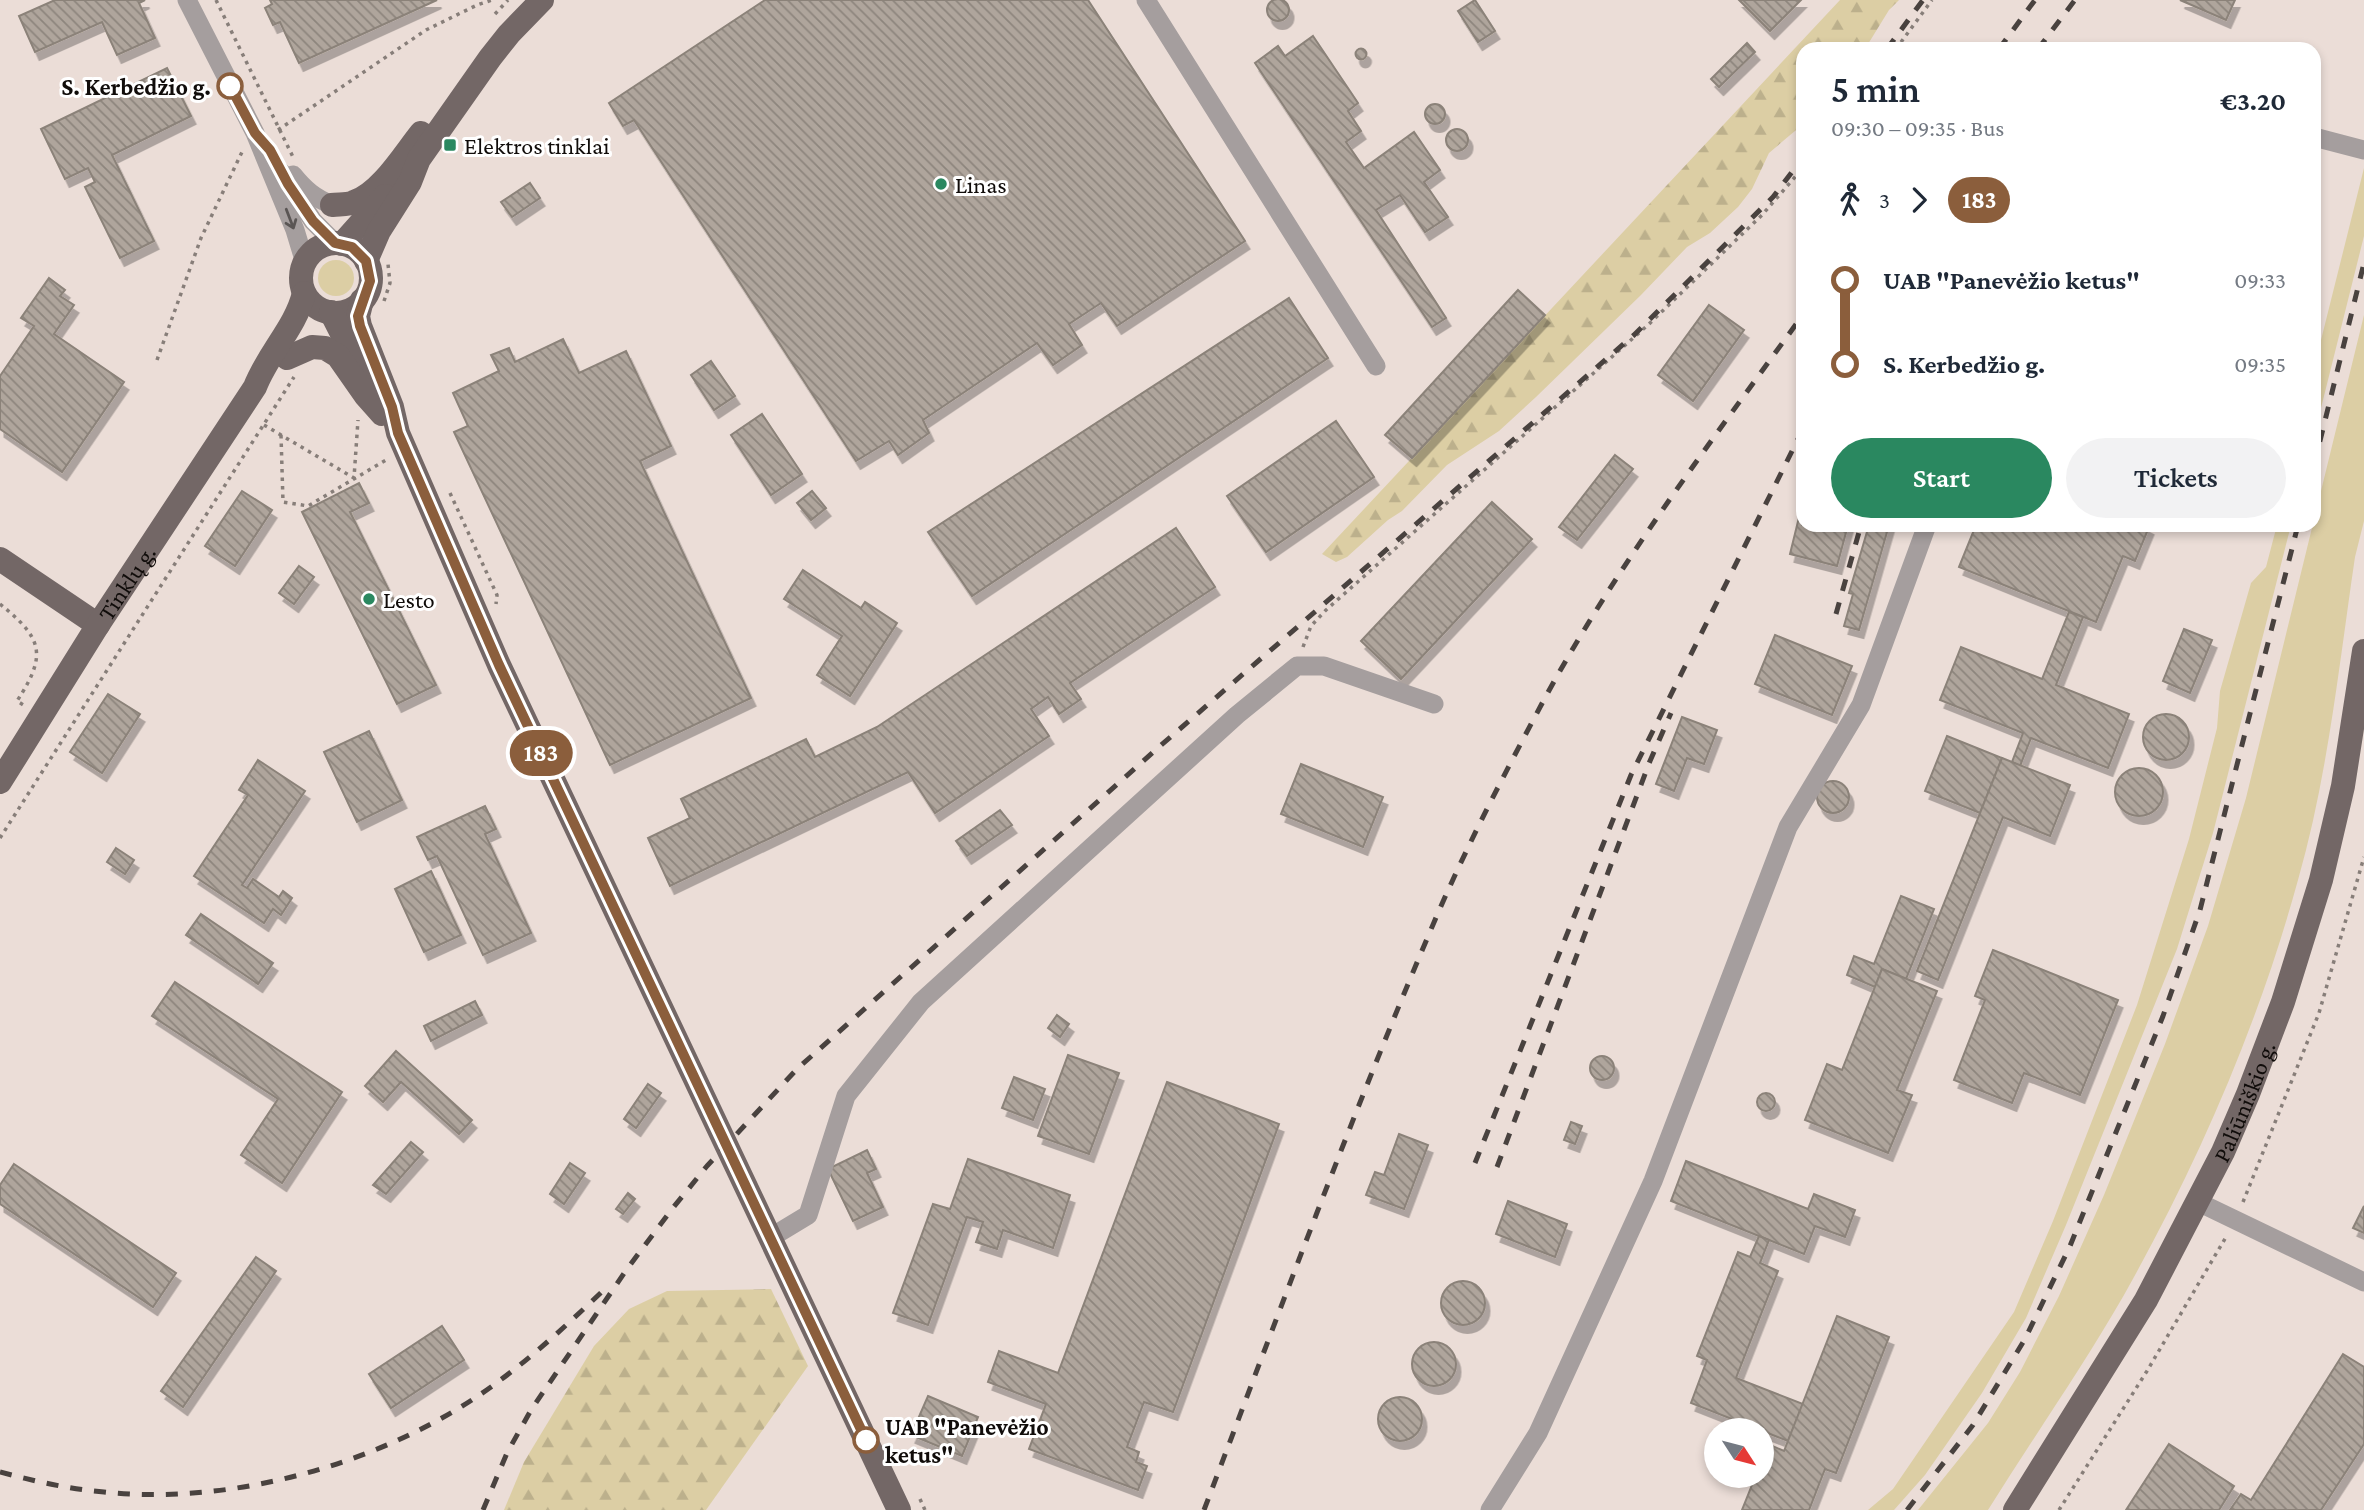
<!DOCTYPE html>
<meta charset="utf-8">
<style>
body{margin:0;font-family:"Crimson Pro",serif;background:#f2f2f3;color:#1f2937;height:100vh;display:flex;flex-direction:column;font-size:26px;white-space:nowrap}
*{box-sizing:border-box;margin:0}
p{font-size:23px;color:#747a83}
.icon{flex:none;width:38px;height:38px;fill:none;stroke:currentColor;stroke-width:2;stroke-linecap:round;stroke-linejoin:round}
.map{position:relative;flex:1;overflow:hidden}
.drawer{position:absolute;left:1796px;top:42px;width:525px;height:490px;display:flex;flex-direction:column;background:#fff;border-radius:21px;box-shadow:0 4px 10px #0003}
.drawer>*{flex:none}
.badge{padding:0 14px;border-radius:23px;font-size:24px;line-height:46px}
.needle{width:46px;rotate:126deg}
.fabs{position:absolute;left:1704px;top:1418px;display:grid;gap:14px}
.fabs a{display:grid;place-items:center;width:70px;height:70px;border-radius:50%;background:#fff;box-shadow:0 4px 10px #0003;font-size:35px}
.map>.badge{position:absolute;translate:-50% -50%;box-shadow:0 0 0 4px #fff}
.legs{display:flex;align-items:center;gap:10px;height:77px;padding:0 35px;font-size:23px}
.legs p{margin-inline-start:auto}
.summary{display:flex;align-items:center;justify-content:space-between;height:119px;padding:0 35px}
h1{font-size:38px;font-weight:600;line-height:52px}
.primary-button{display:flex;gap:14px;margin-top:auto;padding:14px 35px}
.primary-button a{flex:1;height:80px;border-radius:42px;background:#2a8860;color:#fff;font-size:28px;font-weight:600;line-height:80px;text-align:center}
.primary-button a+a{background:#f2f2f3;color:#1f2937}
ul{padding:0 35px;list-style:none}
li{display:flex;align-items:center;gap:24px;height:84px;font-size:26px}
li i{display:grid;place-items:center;width:10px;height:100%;margin:0 9px;background:currentColor}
li i::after{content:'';width:18px;height:18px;margin:-9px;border:5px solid;border-radius:50%;background:#fff}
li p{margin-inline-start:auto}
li:first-child i{background:linear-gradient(#0000 50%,currentColor 0)}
li:last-child i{background:linear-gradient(currentColor 50%,#0000 0)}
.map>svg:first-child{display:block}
.grass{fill:#dccea4}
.forest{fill:url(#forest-firs)}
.building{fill:url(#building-back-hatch);stroke:#8b8279;stroke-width:2;filter:url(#shadow)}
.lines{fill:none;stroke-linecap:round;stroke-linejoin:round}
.path{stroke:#877e79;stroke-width:3.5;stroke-dasharray:3.5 5;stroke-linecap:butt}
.minor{stroke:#a59e9e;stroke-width:19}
.major{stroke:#736766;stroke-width:24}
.rail{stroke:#49423f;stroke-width:5;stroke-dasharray:12 12;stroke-linecap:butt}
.oneway{stroke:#5a5554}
.line-1-casing{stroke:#fff;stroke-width:16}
.line-1{stroke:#8b5e3c;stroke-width:10}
.stop-1-dot{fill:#fff;stroke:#8b5e3c;stroke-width:3.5}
.poi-dot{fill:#2a8860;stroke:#fff;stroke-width:2.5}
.labels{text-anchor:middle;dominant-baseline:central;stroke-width:6;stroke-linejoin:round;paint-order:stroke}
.stop-label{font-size:24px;font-weight:bold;fill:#100c0a;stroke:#fff;text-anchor:end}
.poi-label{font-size:24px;fill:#100c0a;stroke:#fff;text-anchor:start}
.street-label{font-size:24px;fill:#100c0a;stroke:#fff}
</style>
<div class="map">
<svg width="2364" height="1510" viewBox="0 0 2364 1510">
<defs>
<pattern id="forest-firs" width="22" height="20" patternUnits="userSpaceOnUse" patternTransform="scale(1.75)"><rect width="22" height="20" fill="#dccea4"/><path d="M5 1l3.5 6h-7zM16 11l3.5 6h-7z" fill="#bcb08c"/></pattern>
<pattern id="building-back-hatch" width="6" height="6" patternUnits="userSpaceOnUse" patternTransform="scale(1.75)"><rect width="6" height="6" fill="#afa59c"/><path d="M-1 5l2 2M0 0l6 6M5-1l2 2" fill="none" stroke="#8d857d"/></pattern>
<filter id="shadow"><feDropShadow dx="4.5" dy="8" stdDeviation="0" flood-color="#0004"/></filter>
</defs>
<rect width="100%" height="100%" fill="#ebddd7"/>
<g class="grass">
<path d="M2364 168V236L2314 436V368Z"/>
<circle cx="336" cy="278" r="18"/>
<path d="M2364 315V521L2355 557C2339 665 2328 775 2298 880 2258 1026 2198 1163 2124 1295 2082 1368 2033 1438 1988 1510H1918L1988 1423 2020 1372 2059 1296 2104 1195 2165 1044 2208 926 2246 798Z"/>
<path d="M2277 525H2291L2213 833 2177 949 2066 1225 2026 1318 1982 1393 1925 1475 1894 1510H1868L1893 1489 2014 1312 2053 1221 2137 1005 2189 839 2217 728 2220 691 2251 583 2266 567Z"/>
</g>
<g class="forest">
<path d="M1840 0H1899L1889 10 1865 49H1802V125L1769 153 1752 189 1738 207 1710 233 1687 247 1641 295 1536 397 1499 431 1447 465 1402 511 1388 520 1347 557 1336 562 1322 554Z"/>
<path d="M771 1289 808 1366 706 1510H504L524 1462 594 1346 629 1309 667 1291Z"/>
</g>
<g class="building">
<circle cx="1278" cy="10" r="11"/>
<path d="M55 0H145L139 3 155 38 117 55 102 22 35 52 19 16Z"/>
<path d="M270 0H437L299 63 280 22 273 25 265 8 272 4Z"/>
<path d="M765 0H1088L1245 241 1117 326 1101 303 1069 324 1082 345 1053 365 1037 343 923 420 929 433 898 455 889 441 856 461 634 120 623 126 609 103Z"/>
<path d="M1475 0 1495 31 1478 42 1458 11Z"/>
<path d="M1739 0H1801L1770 31Z"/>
<path d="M2180 0H2235L2226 20Z"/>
<path d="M1313 36 1358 103 1348 111 1361 131 1346 142 1364 168 1414 132 1440 170 1424 182 1448 217 1425 232 1400 195 1376 210 1446 318 1432 327 1255 63 1278 46 1285 56Z"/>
<path d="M1747 43 1755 52 1719 87 1711 79Z"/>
<circle cx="1361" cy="54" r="5.5"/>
<path d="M167 68 191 116 112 155 154 241 120 258 85 187 95 182 88 168 65 179 41 129Z"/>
<circle cx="1435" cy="114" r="10"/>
<circle cx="1457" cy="140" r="11"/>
<path d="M530 183 540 198 512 217 501 202Z"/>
<path d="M49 278 65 290 60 296 74 305 54 334 124 382 62 472 0 429V376L34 326 21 318Z"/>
<path d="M1518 290 1545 315 1412 458 1385 435Z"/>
<path d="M1289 298 1328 358 972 596 928 532Z"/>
<path d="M1709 305 1744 330 1693 401 1658 375Z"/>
<path d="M563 339 579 373 626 351 671 446 640 461 751 698 610 765 454 432 468 426 453 393 499 371 491 355 509 348 515 362Z"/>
<path d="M711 361 735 396 714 410 691 375Z"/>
<path d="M762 414 802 474 771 495 731 435Z"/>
<path d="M1336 421 1374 477 1266 552 1227 496Z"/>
<path d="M1615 455 1633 469 1577 540 1559 527Z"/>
<path d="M359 483 369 503 350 512 436 685 397 704 302 512Z"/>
<path d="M242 491 272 510 235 566 205 546Z"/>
<path d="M812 491 826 508 811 520 797 503Z"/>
<path d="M1492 502 1532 539 1401 679 1361 641Z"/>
<path d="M1802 505V525H1848L1837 566 1790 554Z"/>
<path d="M1869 525H1889L1859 630 1844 626 1853 594 1849 593Z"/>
<path d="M1976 525H2145L2149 527 2135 561 2123 556 2096 622 1959 567Z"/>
<path d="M1176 528 1215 587 1070 683 1081 699 1059 714 1048 697 1031 709 1049 736 935 813 908 772 670 886 648 838 690 818 681 799 806 739 815 757 877 727Z"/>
<path d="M299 566 314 577 294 604 279 593Z"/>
<path d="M803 570 861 608 865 602 897 623 850 696 817 675 842 636 784 599Z"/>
<path d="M2069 612 2083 617 2056 685 2129 714 2108 768 2031 738 2020 766 2012 762 2023 733 1940 700 1961 647 2042 679Z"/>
<path d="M2184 629 2212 640 2190 693 2163 681Z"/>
<path d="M1775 635 1852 666 1832 715 1755 684Z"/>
<path d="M108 694 140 714 102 773 70 752Z"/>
<circle cx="2166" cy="737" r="23"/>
<path d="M1682 717 1717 730 1704 764 1687 758 1674 791 1656 784Z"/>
<path d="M369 731 402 800 357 822 324 752Z"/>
<path d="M1947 736 2002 758 1980 813 1925 791Z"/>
<path d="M2002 758 2070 785 2050 836 2003 817 1938 980 1917 971Z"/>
<path d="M258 760 305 791 242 885 247 888 253 879 279 897 283 891 292 898 281 915 273 909 264 923 194 876 248 795 239 790Z"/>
<path d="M1301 764 1383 797 1363 847 1281 814Z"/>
<circle cx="2139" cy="792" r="24"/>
<circle cx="1833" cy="797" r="16"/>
<path d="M485 806 496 829 485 834 531 933 483 955 437 856 428 860 417 837Z"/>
<path d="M1000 810 1012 825 967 856 956 841Z"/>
<path d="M116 848 134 860 125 874 107 862Z"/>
<path d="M431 871 461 935 424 952 395 889Z"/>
<path d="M1901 896 1934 909 1906 979 1882 969 1875 987 1847 975 1854 956 1874 964Z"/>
<path d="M201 914 273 963 258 984 186 935Z"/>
<path d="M1993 950 2118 1000 2080 1095 2024 1073 2012 1103 1954 1080 1985 1000 1975 996Z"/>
<path d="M1882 969 1937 991 1897 1090 1912 1095 1888 1153 1805 1120 1827 1064 1842 1070Z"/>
<path d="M175 982 342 1092 282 1183 241 1155 278 1099 152 1016Z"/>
<path d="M475 1001 482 1015 431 1041 424 1026Z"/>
<path d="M1057 1015 1069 1024 1060 1037 1048 1028Z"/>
<path d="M396 1051 472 1120 459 1134 401 1082 383 1102 365 1086Z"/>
<path d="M1068 1055 1119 1073 1089 1154 1038 1136Z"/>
<circle cx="1602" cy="1068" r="12"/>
<path d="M1014 1077 1045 1089 1033 1120 1002 1108Z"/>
<path d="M1167 1082 1279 1124 1173 1412 1144 1402 1127 1447 1139 1452 1136 1462 1147 1466 1138 1490 1029 1449 1046 1404 988 1382 999 1351 1058 1373Z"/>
<path d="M648 1084 661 1093 636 1128 624 1119Z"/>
<circle cx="1766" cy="1102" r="9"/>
<path d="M1571 1122 1582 1126 1575 1144 1564 1140Z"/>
<path d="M1399 1134 1428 1145 1404 1209 1366 1195 1375 1172 1384 1175Z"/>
<path d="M411 1142 423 1152 386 1194 373 1185Z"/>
<path d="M867 1150 876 1169 867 1173 883 1207 853 1221 828 1169Z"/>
<path d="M968 1159 1070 1195 1053 1248 1003 1230 997 1249 976 1242 983 1222 967 1217 928 1325 893 1313 933 1204 950 1209Z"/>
<path d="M1686 1161 1808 1209 1814 1194 1855 1210 1845 1237 1815 1226 1804 1254 1671 1201Z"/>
<path d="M570 1163 585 1173 564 1204 550 1194Z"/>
<path d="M14 1164 176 1273 153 1307 0 1204V1185Z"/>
<path d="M628 1193 635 1199 623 1214 616 1209Z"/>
<path d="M1508 1201 1567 1224 1555 1257 1496 1234Z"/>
<path d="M2364 1206V1233L2353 1228Z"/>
<path d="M1759 1236 1769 1240 1760 1263 1778 1271 1736 1378 1803 1404 1788 1441 1691 1403 1707 1360 1697 1356 1738 1252 1750 1257Z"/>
<path d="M256 1257 276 1271 183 1407 161 1391Z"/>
<circle cx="1463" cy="1303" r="22"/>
<path d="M1837 1316 1889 1337 1836 1473 1825 1469 1809 1510H1742L1756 1475H1762V1458L1768 1444 1784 1451Z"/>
<path d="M442 1326 464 1360 391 1408 369 1374Z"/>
<circle cx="1434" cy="1364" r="22"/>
<path d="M2343 1354 2364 1367V1444L2321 1510H2230L2241 1494 2251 1500Z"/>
<path d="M928 1396 978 1417 962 1456 911 1435Z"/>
<circle cx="1400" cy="1419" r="22"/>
<path d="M2169 1444 2234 1486 2219 1510H2126Z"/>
</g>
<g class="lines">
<g class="path">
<path d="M216 0 293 157"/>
<path d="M495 14 508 0"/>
<path d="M1896 49 1932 0"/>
<path d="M278 130 426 30 477 5 492 0"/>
<path d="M384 301 390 283 388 264"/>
<path d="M157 360 201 238 242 152"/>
<path d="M264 425 354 478 358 420"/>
<path d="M281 435 283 502 308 506 386 460"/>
<path d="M450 493 497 595 496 604"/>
<path d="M0 604C42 638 48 654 17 701L25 706"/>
<path d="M1303 647 1311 626 1326 610 1649 324 1762 215 1802 169"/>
<path d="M0 838 294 377"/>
<path d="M2243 1202 2319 1013 2364 857"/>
<path d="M920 1499 925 1510"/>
<path d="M2059 1510 2147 1371 2226 1237"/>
</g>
<g class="minor">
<path d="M187 0 255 133 295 230 305 263"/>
<path d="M1146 0 1376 366"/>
<path d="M2314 137 2364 150"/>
<path d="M281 172 313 221 335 243"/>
<path d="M293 175C305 190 315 198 332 205"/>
<path d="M2198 1202 2364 1282"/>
<path d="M770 1238 808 1215 846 1096 921 1002 1237 715 1297 666H1324L1434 704"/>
<path d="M1490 1510 1538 1433 1653 1181 1788 827 1861 705 1927 525"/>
</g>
<g class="major">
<path d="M332 205C339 204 348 205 354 202 381 193 404 154 421 133"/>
<circle cx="336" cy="278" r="35"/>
<path d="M342 244 385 196"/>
<path d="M366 261 379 231 410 182 419 159 490 58 509 34 542 0"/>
<path d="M362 300 358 316 360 326 392 407 398 433 499 665 899 1510"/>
<path d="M331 312 365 379"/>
<path d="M287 358 312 347 325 348 338 356 366 396 382 414"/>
<path d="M0 559 98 625"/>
<path id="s1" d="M0 782 98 625 255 387C268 353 296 327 304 293"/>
<path id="s2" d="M2015 1510 2146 1300 2223 1152 2248 1094 2283 1002 2321 880 2343 786 2364 651"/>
</g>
<g class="rail">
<path d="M1887 49 1923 0"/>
<path d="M1999 49 2035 0"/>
<path d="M2038 49 2075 0"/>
<path d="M2314 465 2364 263"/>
<path d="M1836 614 1861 525"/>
<path d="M1475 1163 1631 775 1802 431"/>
<path d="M1497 1167 1650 761 1671 713"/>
<path d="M0 1472C34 1481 68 1489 104 1492 234 1506 389 1462 495 1384 535 1355 571 1321 607 1287"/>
<path d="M483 1510 507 1453 531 1410 627 1269 672 1209 707 1166 797 1069 1159 747 1634 335 1773 197 1802 159"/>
<path d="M1204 1510C1279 1313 1352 1114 1435 920 1468 843 1507 769 1546 696 1619 562 1713 439 1802 316"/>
<path d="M1907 1510 1973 1425 2025 1339 2070 1246 2163 1016 2200 910 2298 525"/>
</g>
</g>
<defs><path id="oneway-shaft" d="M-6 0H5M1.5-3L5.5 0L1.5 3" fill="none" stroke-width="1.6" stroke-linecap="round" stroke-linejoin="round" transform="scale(1.75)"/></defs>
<use class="oneway" href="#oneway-shaft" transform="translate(290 219) rotate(69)"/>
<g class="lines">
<defs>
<path id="line-1" d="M230 86 255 133 270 150 288 184 313 221 335 243 352 247 366 261 370 281 358 316 360 326 392 407 398 433 499 665 866 1440"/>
</defs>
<use href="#line-1" class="line-1-casing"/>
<use href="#line-1" class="line-1"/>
</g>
<g class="stop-1-dot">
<circle cx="230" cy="86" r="12"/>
<circle cx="866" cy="1440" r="12"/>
</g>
<g class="poi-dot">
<rect x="443" y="138" width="14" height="14" rx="3.5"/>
<circle cx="941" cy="184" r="7"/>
<circle cx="369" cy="599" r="7"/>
</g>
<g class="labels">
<g class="stop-label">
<text x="211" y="86">S. Kerbedžio g.</text>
<text x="885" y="1426" text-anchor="start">UAB "Panevėžio<tspan x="885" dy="28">ketus"</tspan></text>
</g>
<g class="poi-label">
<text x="464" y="145">Elektros tinklai</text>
<text x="955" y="184">Linas</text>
<text x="383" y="599">Lesto</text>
</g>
<g class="street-label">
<text stroke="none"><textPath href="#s1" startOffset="236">Tinklų g.</textPath></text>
<text stroke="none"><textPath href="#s2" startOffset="469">Paliūniškio g.</textPath></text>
</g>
</g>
</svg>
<div class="fabs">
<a><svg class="needle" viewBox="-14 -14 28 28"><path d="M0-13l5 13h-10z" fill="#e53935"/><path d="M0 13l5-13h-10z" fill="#747a83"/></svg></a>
</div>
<b class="badge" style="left:541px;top:753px;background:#8b5e3c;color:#fff">183</b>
<section class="drawer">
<div class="summary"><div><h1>5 min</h1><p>09:30 – 09:35 · Bus</p></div><b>€3.20</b></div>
<div class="legs"><svg class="icon" aria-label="walk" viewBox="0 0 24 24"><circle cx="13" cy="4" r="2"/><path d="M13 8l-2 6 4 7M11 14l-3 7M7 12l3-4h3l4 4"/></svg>3<svg class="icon" aria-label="forward" viewBox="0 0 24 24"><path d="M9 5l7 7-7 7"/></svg><b class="badge" style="background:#8b5e3c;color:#fff">183</b></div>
<ul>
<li><i style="color:#8b5e3c"></i><b>UAB &quot;Panevėžio ketus&quot;</b><p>09:33</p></li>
<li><i style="color:#8b5e3c"></i><b>S. Kerbedžio g.</b><p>09:35</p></li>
</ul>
<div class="primary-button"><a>Start</a><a>Tickets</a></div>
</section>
</div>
